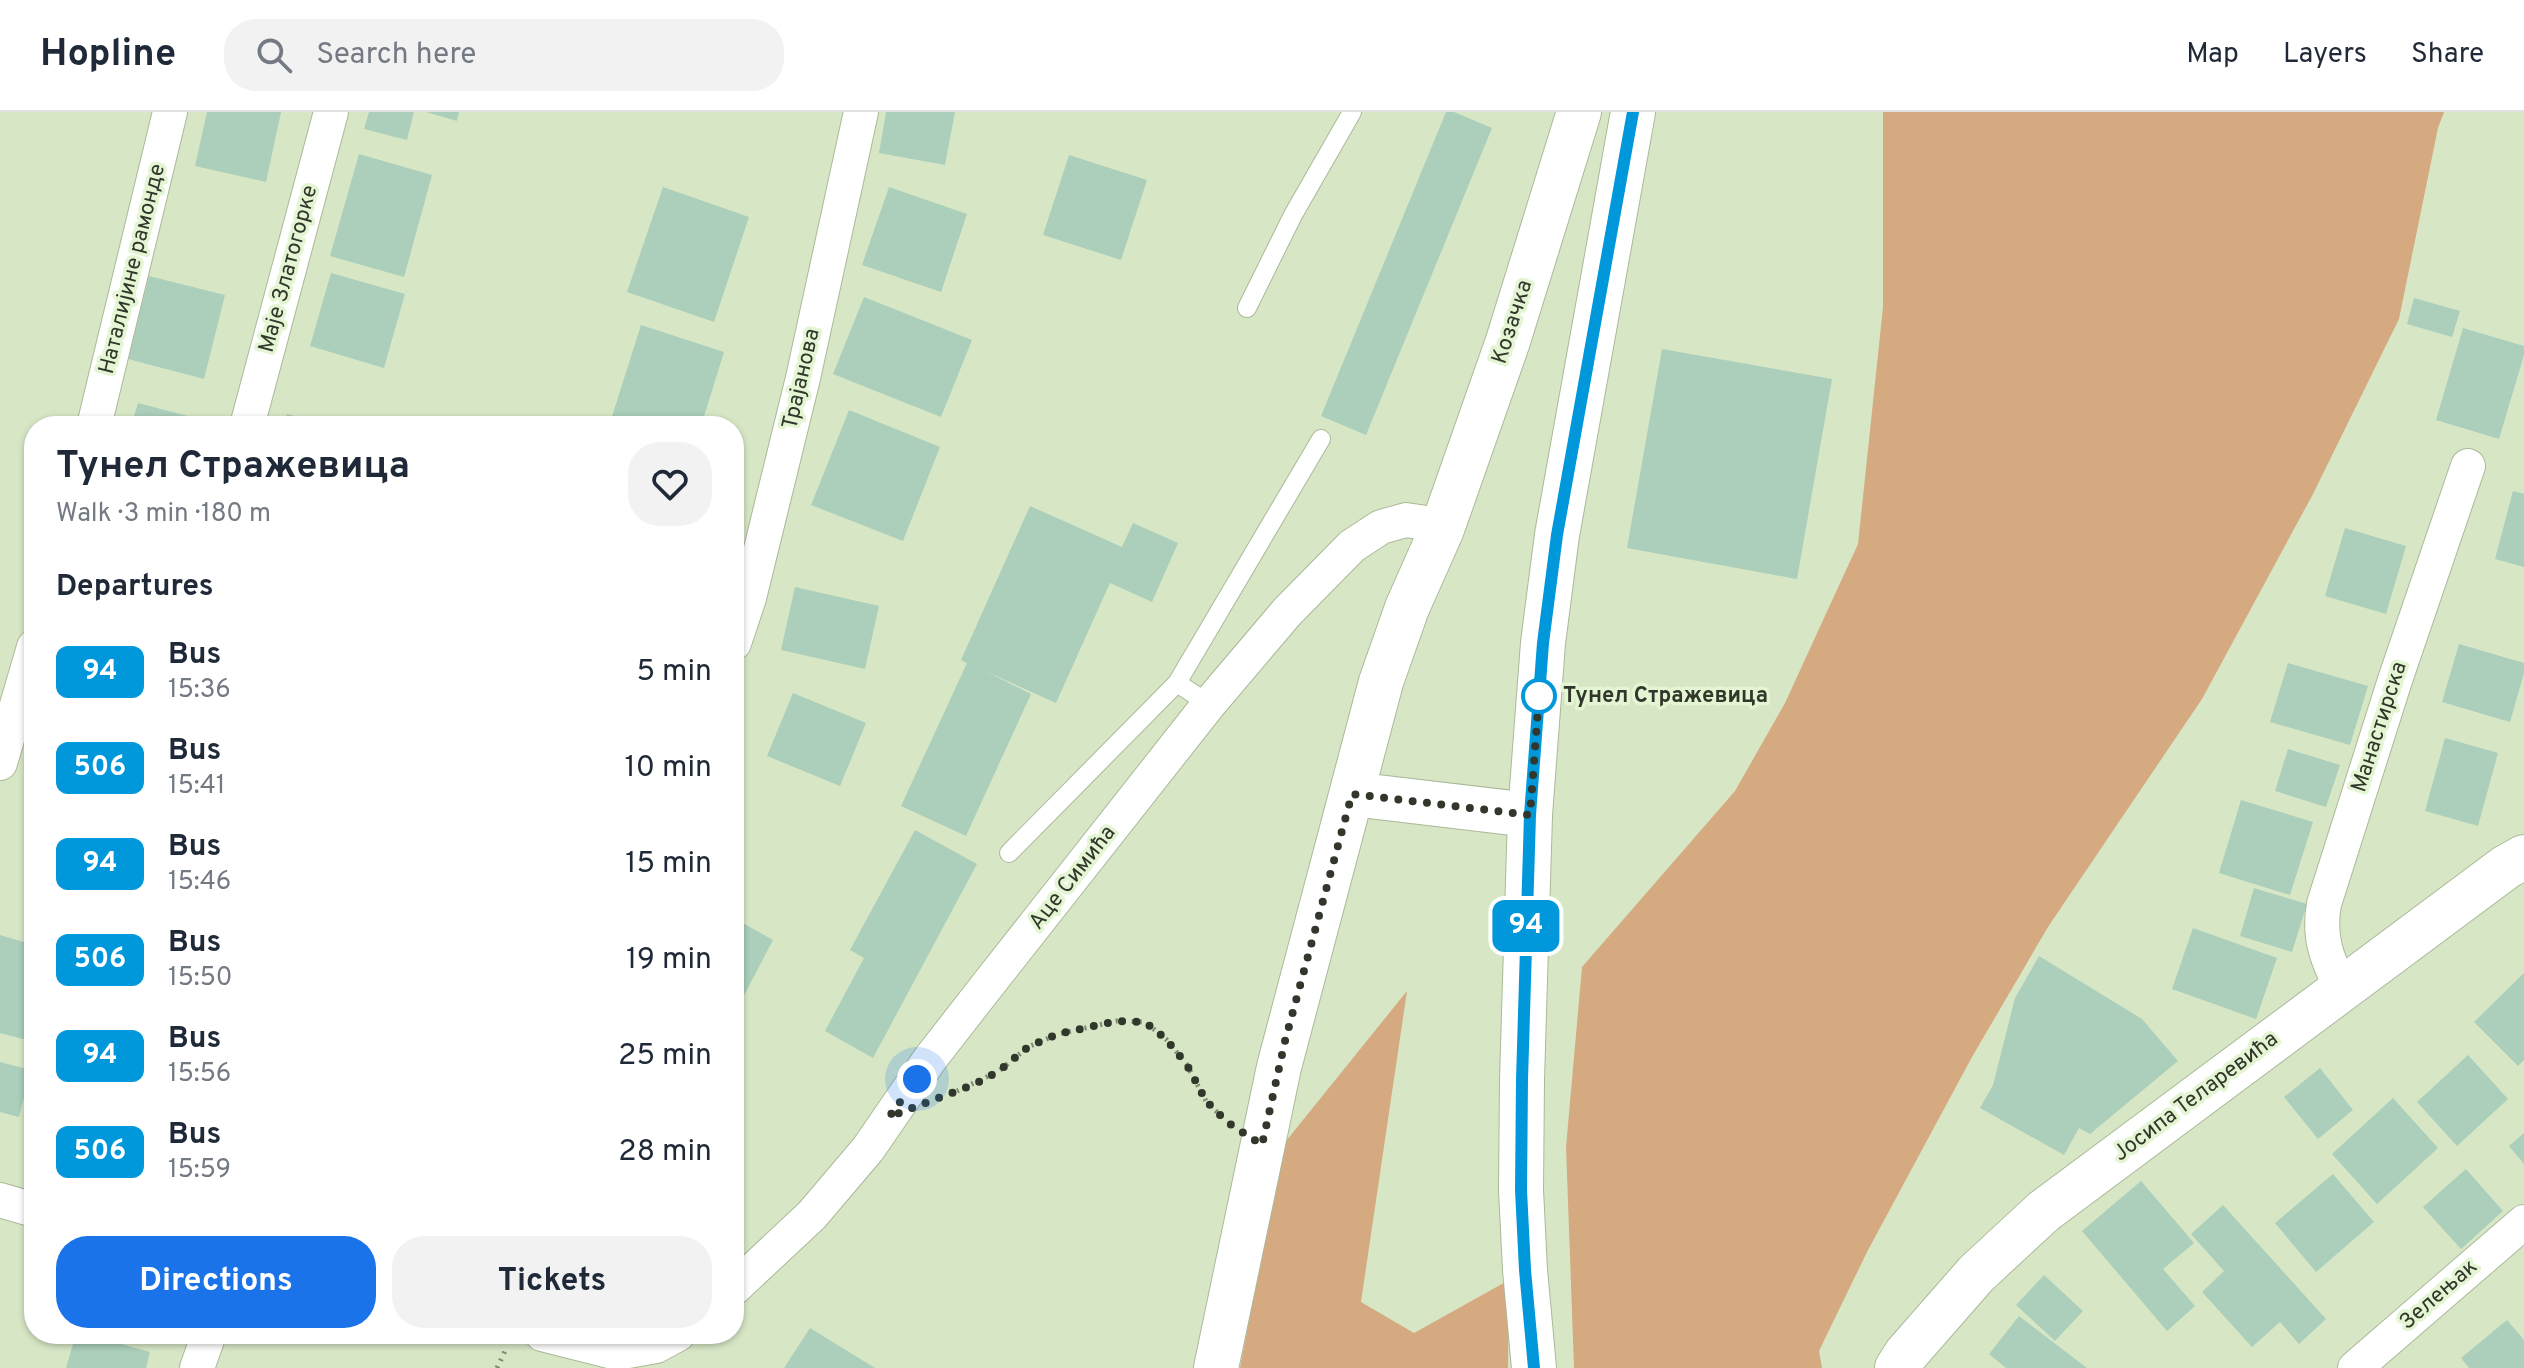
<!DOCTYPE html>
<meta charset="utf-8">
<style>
body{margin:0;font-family:Overpass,sans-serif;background:#f2f2f3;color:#1f2937;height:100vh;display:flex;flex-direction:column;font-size:30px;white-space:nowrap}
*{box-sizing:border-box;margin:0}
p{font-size:26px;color:#747a83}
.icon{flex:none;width:44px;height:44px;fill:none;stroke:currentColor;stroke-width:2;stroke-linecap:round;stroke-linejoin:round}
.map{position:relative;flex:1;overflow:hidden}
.side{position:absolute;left:24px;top:304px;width:720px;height:928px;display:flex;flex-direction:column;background:#fff;border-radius:32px;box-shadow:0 2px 6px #0004}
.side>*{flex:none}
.badge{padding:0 16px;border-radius:12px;font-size:28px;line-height:52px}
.you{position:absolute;width:40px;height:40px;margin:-20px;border:6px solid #fff;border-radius:50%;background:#1a73e8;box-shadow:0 0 0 12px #1a73e833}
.map>.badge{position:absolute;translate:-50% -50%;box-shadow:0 0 0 4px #fff}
h2{padding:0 32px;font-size:30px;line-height:72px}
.round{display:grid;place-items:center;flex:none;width:84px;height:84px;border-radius:32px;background:#f2f2f3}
.head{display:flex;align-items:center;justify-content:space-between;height:136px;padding:0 32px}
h1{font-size:38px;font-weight:700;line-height:60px}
.primary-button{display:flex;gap:16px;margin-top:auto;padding:16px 32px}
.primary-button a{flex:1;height:92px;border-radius:32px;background:#1a73e8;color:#fff;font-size:32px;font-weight:700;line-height:92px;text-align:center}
.primary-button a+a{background:#f2f2f3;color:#1f2937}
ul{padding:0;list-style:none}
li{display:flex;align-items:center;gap:24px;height:96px;padding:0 32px}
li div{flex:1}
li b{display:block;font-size:30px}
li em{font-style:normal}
li .badge{min-width:88px;font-weight:700;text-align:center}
header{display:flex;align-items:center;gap:48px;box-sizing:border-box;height:112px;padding:0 40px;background:#fff;border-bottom:2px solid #e0e1e3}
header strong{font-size:38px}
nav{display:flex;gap:44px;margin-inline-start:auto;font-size:28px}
.search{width:560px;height:72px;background:#f2f2f3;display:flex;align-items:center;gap:20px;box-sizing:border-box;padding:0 28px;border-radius:32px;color:#747a83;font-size:30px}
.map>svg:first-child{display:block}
.green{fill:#d6aa81}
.building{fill:#abcfba}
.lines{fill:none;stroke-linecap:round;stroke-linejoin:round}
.lane-casing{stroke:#aab999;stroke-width:20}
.street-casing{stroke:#aab999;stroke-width:36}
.secondary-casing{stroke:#aab999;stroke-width:46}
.path{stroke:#7f8a73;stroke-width:5;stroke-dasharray:2 6;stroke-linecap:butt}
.lane{stroke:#fff;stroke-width:18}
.street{stroke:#fff;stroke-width:34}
.secondary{stroke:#fff;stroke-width:44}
.line-casing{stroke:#fff;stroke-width:18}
.line{stroke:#0098da;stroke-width:12}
.walk{stroke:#31372a;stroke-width:8;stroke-dasharray:0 14.4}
.stop-dot{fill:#fff;stroke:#0098da;stroke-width:4}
.labels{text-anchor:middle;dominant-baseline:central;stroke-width:7;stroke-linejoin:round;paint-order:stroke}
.street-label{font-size:22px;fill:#31372a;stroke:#e4f5d3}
.stop-label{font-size:22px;font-weight:bold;fill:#31372a;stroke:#e4f5d3;text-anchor:start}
</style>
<header>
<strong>Hopline</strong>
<div class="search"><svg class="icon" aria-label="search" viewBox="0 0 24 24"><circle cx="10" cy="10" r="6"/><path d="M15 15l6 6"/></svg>Search here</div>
<nav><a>Map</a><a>Layers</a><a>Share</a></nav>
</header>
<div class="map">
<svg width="2524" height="1256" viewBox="0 0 2524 1256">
<rect width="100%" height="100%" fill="#d7e7c6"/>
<g class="green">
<path d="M1883 0H2444L2438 16 2399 207 2313 382 2202 587 2048 815 1972 945 1867 1140 1819 1239 1822 1256H1574L1566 1035 1582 855 1735 679 1785 591 1858 432 1883 195Z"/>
<path d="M1407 879 1361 1190 1414 1221 1509 1168 1508 1256H1240L1282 1034Z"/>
</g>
<g class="building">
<path d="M207 0H281L266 70 195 54Z"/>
<path d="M369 0H414L407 28 364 17Z"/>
<path d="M426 0H459L457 9Z"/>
<path d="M886 0H955L945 53 879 41Z"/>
<path d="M1446 0H1454L1492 16 1366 323 1321 304Z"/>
<path d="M359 42 432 63 404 165 330 144Z"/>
<path d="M1069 43 1147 68 1121 148 1043 123Z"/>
<path d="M663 75 749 105 714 210 627 180Z"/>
<path d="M889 75 967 102 941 180 862 153Z"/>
<path d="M331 161 405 182 384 256 310 234Z"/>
<path d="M149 164 225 183 204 267 128 247Z"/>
<path d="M864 185 972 228 941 305 833 262Z"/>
<path d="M2414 186 2460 199 2452 225 2407 212Z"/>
<path d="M641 213 724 240 701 314H609Z"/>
<path d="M2463 216 2524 234V243L2499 327 2436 308Z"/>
<path d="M1662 237 1832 267 1797 467 1627 436Z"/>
<path d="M138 291 203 308 202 314H131Z"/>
<path d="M849 298 940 335 903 429 811 393Z"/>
<path d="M287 302 328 313V314H284Z"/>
<path d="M2513 379 2524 382V455L2495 447Z"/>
<path d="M1030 394 1122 435 1133 411 1178 431 1152 490 1110 471 1056 591 985 559 1031 582 966 724 901 694 967 551 961 548Z"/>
<path d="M2345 416 2406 434 2386 502 2325 484Z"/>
<path d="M795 475 879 494 865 557 781 538Z"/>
<path d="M2459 532 2524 551V561L2510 610 2442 590Z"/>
<path d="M2288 551 2368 574 2350 633 2270 610Z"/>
<path d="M793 581 866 611 840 674 767 644Z"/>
<path d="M2445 626 2498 641 2478 714 2425 699Z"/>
<path d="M2288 637 2340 653 2326 695 2275 679Z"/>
<path d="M2241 688 2313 710 2290 783 2219 761Z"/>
<path d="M915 718 977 752 873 946 825 919 864 846 850 838Z"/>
<path d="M2254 776 2307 792 2292 840 2240 824Z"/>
<path d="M734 806 773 828 741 889 734 885Z"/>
<path d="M2193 816 2277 846 2256 907 2172 877Z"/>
<path d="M0 823 34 833V930L0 921Z"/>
<path d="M2039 844 2142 907 2178 949 2090 1022 2079 1016 2064 1043 1980 996 1993 973 2015 886Z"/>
<path d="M2524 861V948L2518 954 2474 910Z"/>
<path d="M2468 943 2508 987 2457 1034 2417 990Z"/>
<path d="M0 950 31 958 19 1005 0 1000Z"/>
<path d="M2320 956 2353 998 2318 1027 2284 985Z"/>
<path d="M2393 986 2438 1036 2377 1092 2332 1042Z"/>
<path d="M2524 1021V1052L2509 1034Z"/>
<path d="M2466 1057 2503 1099 2461 1137 2423 1095Z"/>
<path d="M2333 1062 2374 1110 2316 1160 2275 1111Z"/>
<path d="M2141 1069 2194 1131 2163 1157 2195 1194 2167 1219 2082 1119Z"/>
<path d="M2223 1093 2326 1207 2299 1232 2280 1210 2252 1235 2202 1180 2224 1159 2191 1122Z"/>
<path d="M2044 1163 2083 1199 2055 1229 2016 1193Z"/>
<path d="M2019 1204 2087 1256H2006L1989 1242Z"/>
<path d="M2507 1208 2524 1228V1256H2469L2461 1246Z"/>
<path d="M810 1216 875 1256H784Z"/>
<path d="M76 1222H85L150 1240 146 1256H66Z"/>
</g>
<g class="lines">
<defs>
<g id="lane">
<path d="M1247 196 1293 103 1352 0"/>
<path d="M1177 571 1321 327"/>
<path d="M1009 741 1177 571 1209 592"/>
</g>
<g id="street">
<path d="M94 314 170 0"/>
<path d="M247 314 331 0"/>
<path d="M734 531 749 486 803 266 861 0"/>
<path d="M0 651 34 535"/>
<path d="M2342 877C2327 848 2318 825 2324 792L2395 568 2468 354"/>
<path d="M0 1088 34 1098"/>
<path d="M734 1176 812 1103 868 1037 930 947 990 870 1209 592 1287 500 1352 434 1381 415 1406 408 1426 411 1442 417"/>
<path d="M542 1222 617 1241 656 1234 678 1222"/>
<path d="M197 1256 209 1222"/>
<path d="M2355 1256 2524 1110"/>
</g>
<g id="secondary">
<path d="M1352 682 1530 703"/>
<path d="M1216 1256 1279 955 1381 570 1407 496 1442 417 1508 229 1579 0"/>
<path d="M1534 1256 1525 1158 1521 1078 1522 968 1530 703 1543 531 1557 423 1633 0"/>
<path d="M1897 1256 1906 1242 1976 1162 2044 1099 2506 755 2524 745"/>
</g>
</defs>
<use href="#lane" class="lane-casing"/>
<use href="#street" class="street-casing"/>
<use href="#secondary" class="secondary-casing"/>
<g class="path">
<path d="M957 979 999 959 1028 935 1058 922 1117 909 1145 910 1166 927 1187 953 1206 989 1223 1006"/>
<path d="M497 1256 506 1237"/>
</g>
<use href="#lane" class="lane"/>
<use href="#street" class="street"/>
<use href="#secondary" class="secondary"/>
</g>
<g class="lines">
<defs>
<path id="line" d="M1534 1256 1525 1158 1521 1078 1522 968 1530 703 1543 531 1557 423 1633 0"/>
</defs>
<use href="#line" class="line-casing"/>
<use href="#line" class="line"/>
<path class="walk" d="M917 967 889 1005 975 972 999 959 1028 935 1058 922 1117 909 1145 910 1166 927 1187 953 1206 989 1227 1010 1262 1033 1285 929 1352 682 1530 703 1539 584"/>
</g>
<circle class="stop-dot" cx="1539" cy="584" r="16"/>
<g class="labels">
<g class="street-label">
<text transform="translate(133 157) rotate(-76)">Наталијине рамонде</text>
<text transform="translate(289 157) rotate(-75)">Маје Златогорке</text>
<text transform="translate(1513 210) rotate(-72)">Козачка</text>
<text transform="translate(802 267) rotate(-77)">Трајанова</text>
<text transform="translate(2380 615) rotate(-72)">Манастирска</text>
<text transform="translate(1073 766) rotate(-52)">Аце Симића</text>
<text transform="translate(2196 985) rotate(-37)">Јосипа Теларевића</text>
<text transform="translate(2439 1183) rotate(-41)">Зелењак</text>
</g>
<g class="stop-label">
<text x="1563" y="584">Тунел Стражевица</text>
</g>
</g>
</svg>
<div class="you" style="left:917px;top:967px"></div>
<b class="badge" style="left:1526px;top:814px;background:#0098da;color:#fff">94</b>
<section class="side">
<div class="head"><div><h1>Тунел Стражевица</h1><p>Walk · 3 min · 180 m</p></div><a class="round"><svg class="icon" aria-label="heart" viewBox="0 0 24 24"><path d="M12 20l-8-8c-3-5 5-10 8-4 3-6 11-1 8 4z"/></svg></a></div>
<h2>Departures</h2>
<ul>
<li><span class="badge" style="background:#0098da;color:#fff">94</span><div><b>Bus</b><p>15:36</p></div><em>5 min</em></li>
<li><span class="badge" style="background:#0098da;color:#fff">506</span><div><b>Bus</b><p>15:41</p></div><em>10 min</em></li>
<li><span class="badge" style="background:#0098da;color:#fff">94</span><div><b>Bus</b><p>15:46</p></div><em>15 min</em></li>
<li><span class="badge" style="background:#0098da;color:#fff">506</span><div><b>Bus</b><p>15:50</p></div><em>19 min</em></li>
<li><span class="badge" style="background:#0098da;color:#fff">94</span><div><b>Bus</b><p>15:56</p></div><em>25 min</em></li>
<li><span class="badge" style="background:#0098da;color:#fff">506</span><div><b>Bus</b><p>15:59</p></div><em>28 min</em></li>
</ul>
<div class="primary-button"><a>Directions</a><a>Tickets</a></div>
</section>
</div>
